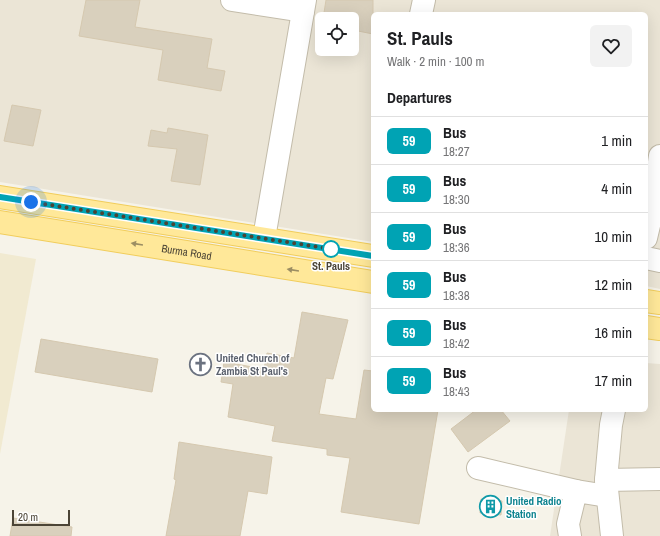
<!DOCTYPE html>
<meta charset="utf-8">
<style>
body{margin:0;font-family:"Archivo Narrow",sans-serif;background:#f2f2f2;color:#202124;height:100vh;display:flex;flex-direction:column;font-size:15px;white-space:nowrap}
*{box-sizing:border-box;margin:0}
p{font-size:13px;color:#757577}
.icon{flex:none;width:22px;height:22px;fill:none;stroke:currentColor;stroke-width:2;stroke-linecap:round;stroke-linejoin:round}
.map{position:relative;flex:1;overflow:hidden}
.panel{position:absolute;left:371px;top:12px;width:277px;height:400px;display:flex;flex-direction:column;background:#fff;border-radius:6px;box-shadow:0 4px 16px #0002}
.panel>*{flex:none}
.badge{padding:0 8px;border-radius:6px;font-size:14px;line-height:26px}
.controls{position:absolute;left:315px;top:12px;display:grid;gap:8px}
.controls a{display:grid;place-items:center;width:44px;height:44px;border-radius:6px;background:#fff;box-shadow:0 4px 16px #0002;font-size:20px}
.scale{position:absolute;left:12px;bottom:10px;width:58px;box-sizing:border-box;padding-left:4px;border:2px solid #4b4436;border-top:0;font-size:11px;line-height:14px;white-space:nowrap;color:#4b4436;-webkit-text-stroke:3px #fff;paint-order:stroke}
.you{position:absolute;width:20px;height:20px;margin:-10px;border:3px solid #fff;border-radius:50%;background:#1a73e8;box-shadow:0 0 0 6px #1a73e833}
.map>.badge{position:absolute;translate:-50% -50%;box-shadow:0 0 0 2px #fff}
h2{padding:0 16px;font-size:15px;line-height:36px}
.round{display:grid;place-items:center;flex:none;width:42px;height:42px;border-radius:6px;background:#f2f2f2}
.head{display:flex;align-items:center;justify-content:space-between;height:68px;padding:0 16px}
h1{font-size:19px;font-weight:700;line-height:30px}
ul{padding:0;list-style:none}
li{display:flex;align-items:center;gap:12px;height:48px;padding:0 16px;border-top:1px solid #e0e0e0}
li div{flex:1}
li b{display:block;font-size:15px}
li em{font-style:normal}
li .badge{min-width:44px;font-weight:700;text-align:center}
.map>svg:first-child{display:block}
.residential{fill:#ebe5d6;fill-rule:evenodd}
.education{fill:#f1ead1}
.building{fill:#d9d0bd;stroke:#d5c8af}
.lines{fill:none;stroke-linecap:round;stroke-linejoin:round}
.minor-casing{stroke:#c3bcaa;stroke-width:24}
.major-casing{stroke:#f1cd5c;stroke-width:24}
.minor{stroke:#fff;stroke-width:22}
.major{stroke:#ffe899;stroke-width:22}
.oneway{fill:#9c8e63}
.line-casing{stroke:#fff;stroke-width:9}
.line{stroke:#00a3b4;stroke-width:6}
.walk{stroke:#4b4436;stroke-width:4;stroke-dasharray:0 7.2}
.stop-dot{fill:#fff;stroke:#00a3b4;stroke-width:2}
.labels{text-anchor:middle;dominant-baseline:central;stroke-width:3;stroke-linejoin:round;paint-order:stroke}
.street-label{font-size:11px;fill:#4b4436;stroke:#fff}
.stop-label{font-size:11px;font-weight:bold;fill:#4b4436;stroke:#fff}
.worship-label{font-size:11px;font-weight:bold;fill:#5b616d;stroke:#fff;text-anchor:start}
.culture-label{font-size:11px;font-weight:bold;fill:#0d838f;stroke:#fff;text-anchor:start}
</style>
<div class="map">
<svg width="660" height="536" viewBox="0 0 660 536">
<rect width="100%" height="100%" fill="#f6f3e9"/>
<g class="residential">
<path d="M0 0H660V289L646 286V14H373V242L0 182ZM322 19H352V49H322Z"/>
<path d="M646 363 660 364V536H550L569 410H646Z"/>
</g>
<path class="education" d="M0 253 36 259 0 454Z"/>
<g class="building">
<path d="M86 0H140L135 27 212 39 207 68 225 71 221 91 158 80 163 50 79 36Z"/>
<path d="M326 0H373V34L353 30 355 19H323Z"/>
<path d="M12 105 41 110 33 146 4 141Z"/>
<path d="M168 128 208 135 200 185 171 181 177 149 148 146 151 130 167 133Z"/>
<path d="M302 312 348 320 333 379 326 378 319 414 356 419 364 370 373 371V410H438L419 524 341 512 350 458 327 455V449L272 441 275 426 228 417 233 384 221 382 224 362 264 369 267 353 294 358Z"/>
<path d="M41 339 158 359 152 392 35 372Z"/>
<path d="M476 410H501L510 421 468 452 451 429Z"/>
<path d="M179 442 272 457 267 494 248 491 240 536H166L176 480 174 479Z"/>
<path d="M481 499 502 501 501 515 480 513Z"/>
<path d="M13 518 72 527 71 536H10Z"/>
</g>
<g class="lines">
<defs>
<g id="minor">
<path d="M232 0 303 11"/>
<path d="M421 14 424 0"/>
<path d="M264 238 305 0"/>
<path d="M646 238 650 221 660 156"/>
<path d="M646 258 660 261"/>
<path d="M478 468 576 491"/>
<path d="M606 480 660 479"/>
<path d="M570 536 568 524 576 491 607 496"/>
<path d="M612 536 606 480 611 425 614 410"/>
</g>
<g id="major">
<path d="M0 197 373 256"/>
<path id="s1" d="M0 222 373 282"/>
<path d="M646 301 660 303"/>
<path d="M646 327 660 329"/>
</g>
</defs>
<use href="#minor" class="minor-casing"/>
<use href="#major" class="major-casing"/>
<use href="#minor" class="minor"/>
<use href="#major" class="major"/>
</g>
<defs><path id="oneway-solid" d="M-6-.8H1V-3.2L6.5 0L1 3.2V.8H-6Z"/></defs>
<g class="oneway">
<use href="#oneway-solid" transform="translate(137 244) rotate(-171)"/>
<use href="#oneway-solid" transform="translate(293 270) rotate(-171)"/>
</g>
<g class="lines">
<defs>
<path id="line" d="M0 197 373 256"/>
</defs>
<use href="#line" class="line-casing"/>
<use href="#line" class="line"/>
<path class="walk" d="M31 202 331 249"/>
</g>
<defs>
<symbol id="church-ring" viewBox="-11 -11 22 22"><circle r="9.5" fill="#fff" stroke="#6b7280" stroke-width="1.5"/><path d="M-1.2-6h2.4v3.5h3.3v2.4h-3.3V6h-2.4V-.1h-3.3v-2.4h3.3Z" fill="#6b7280"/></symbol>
<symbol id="building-ring" viewBox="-11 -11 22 22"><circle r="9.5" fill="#fff" stroke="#0f9aa8" stroke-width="1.5"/><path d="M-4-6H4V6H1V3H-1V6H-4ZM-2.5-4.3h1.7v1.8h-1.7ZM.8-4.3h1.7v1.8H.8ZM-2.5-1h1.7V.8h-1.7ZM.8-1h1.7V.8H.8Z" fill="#0f9aa8"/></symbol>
</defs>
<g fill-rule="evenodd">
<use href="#church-ring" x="188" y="352" width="25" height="25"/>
<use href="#building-ring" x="478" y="494" width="25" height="25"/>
</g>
<circle class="stop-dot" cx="331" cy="249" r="8"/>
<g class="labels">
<g class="street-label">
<text stroke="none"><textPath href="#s1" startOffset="189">Burma Road</textPath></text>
</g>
<g class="stop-label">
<text x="331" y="266">St. Pauls</text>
</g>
<g class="worship-label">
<text x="216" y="358">United Church of<tspan x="216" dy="13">Zambia St Paul's</tspan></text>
</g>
<g class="culture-label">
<text x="506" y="501">United Radio<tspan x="506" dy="13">Station</tspan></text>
</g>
</g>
</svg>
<div class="controls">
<a><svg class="icon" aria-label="locate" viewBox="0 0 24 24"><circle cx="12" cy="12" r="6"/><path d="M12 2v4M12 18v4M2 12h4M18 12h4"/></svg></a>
</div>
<div class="scale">20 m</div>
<div class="you" style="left:31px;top:202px"></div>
<section class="panel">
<div class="head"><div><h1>St. Pauls</h1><p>Walk · 2 min · 100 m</p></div><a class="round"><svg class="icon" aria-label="heart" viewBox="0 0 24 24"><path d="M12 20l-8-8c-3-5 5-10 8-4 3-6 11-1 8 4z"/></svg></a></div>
<h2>Departures</h2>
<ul>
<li><span class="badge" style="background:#00a3b4;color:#fff">59</span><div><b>Bus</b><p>18:27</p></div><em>1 min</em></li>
<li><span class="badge" style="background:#00a3b4;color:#fff">59</span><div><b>Bus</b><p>18:30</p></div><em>4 min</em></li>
<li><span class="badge" style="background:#00a3b4;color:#fff">59</span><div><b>Bus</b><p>18:36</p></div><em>10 min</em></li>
<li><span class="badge" style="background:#00a3b4;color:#fff">59</span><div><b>Bus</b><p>18:38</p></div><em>12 min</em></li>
<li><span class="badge" style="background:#00a3b4;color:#fff">59</span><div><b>Bus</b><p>18:42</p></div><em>16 min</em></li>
<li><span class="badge" style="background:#00a3b4;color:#fff">59</span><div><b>Bus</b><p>18:43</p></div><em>17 min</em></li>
</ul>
</section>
</div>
